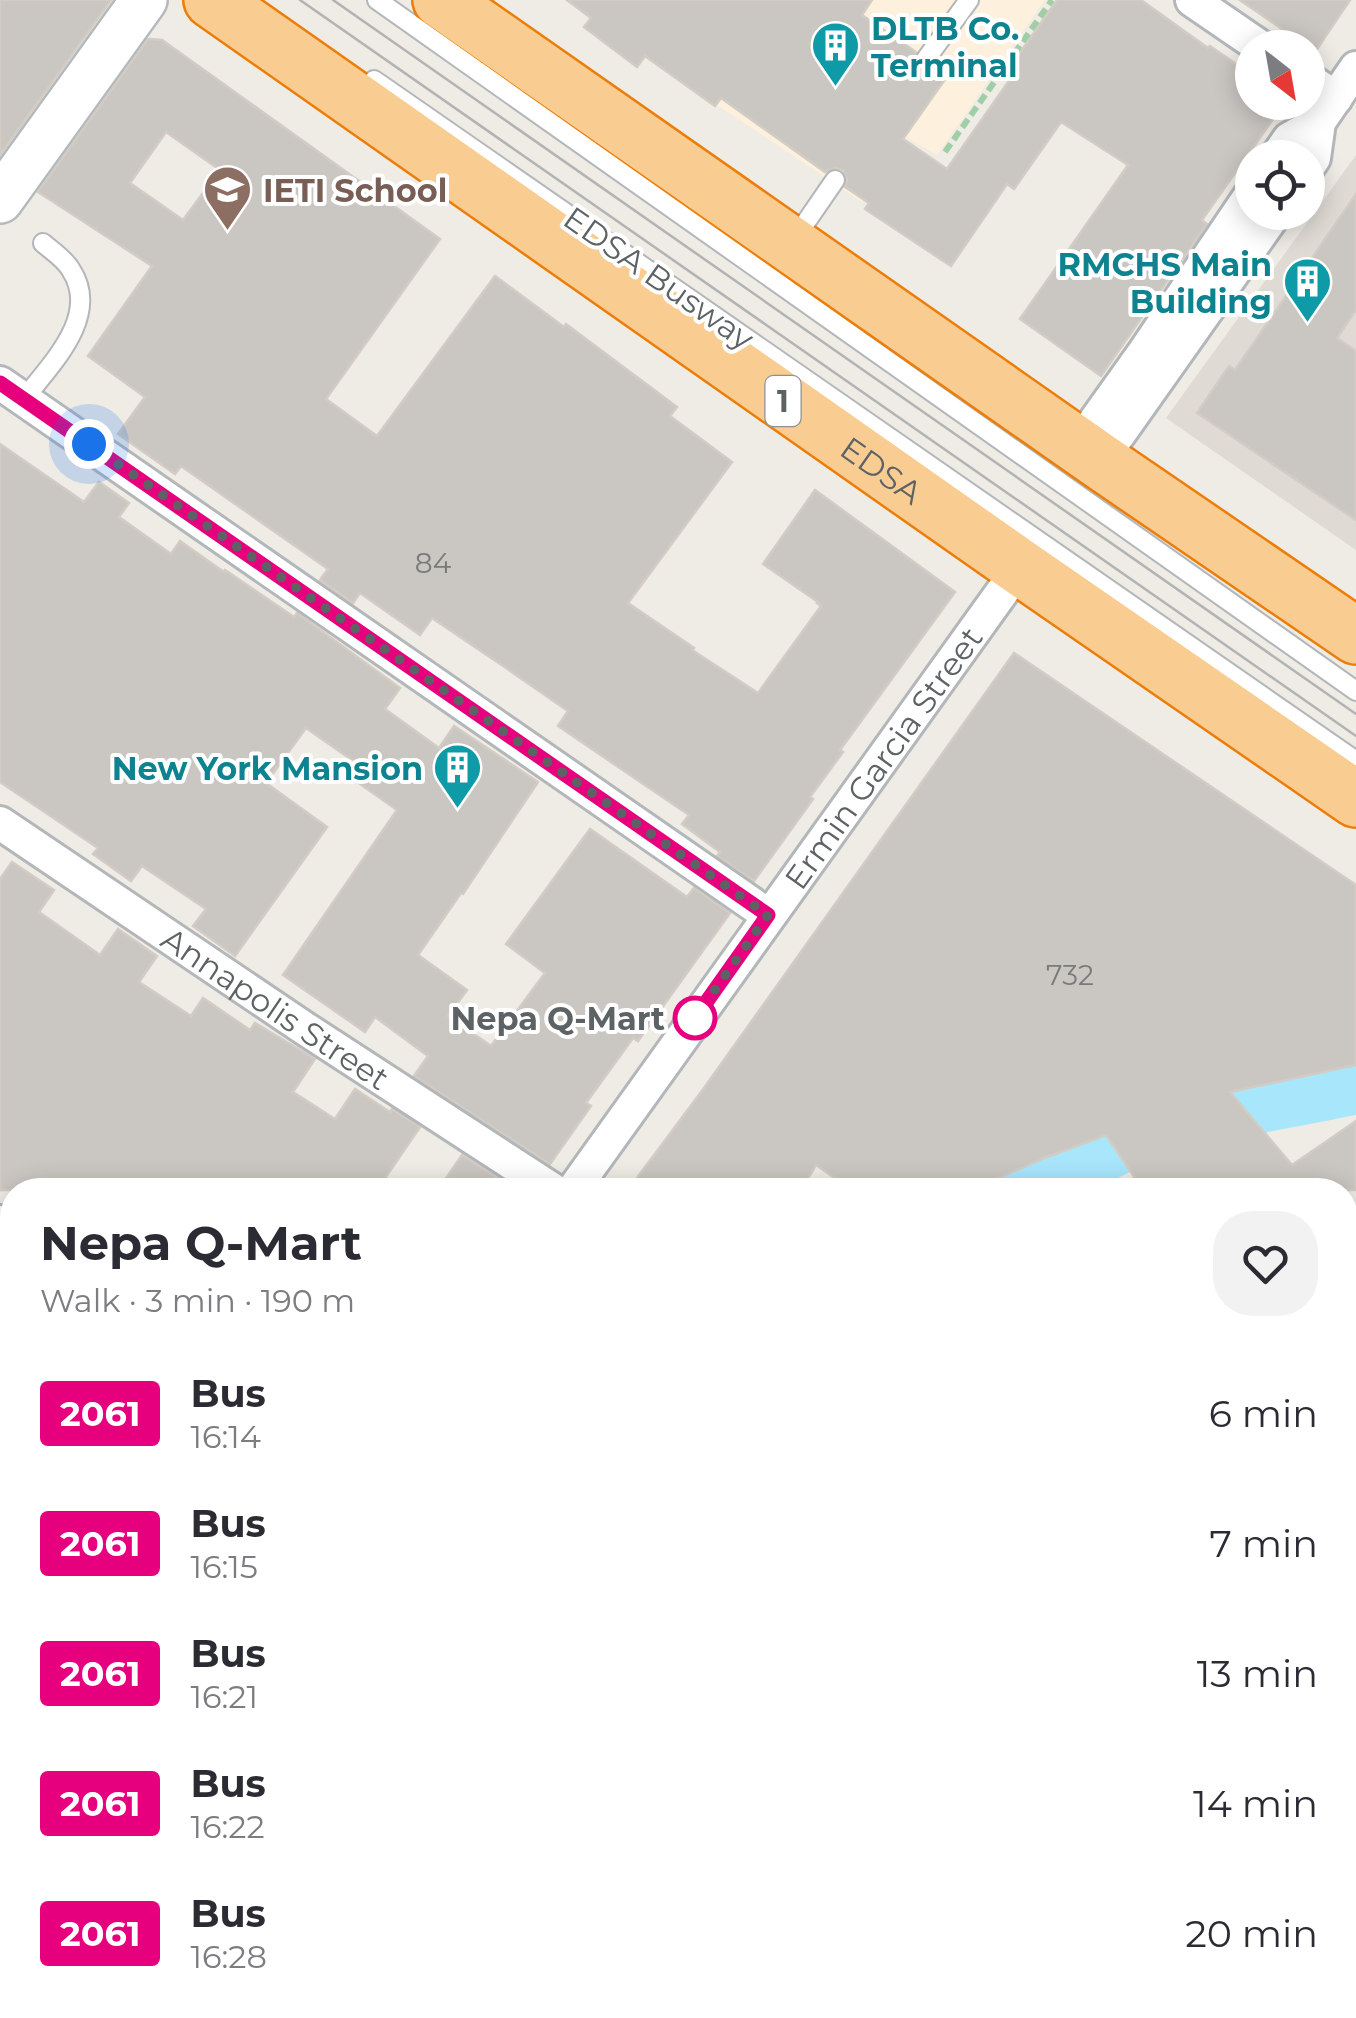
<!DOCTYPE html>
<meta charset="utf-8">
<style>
body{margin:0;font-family:Montserrat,sans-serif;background:#f2f2f3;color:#2b2b33;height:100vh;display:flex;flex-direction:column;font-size:38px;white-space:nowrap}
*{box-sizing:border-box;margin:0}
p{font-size:32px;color:#7c7c81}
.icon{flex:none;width:55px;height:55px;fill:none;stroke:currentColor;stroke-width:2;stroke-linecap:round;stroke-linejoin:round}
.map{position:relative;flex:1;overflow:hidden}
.details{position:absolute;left:0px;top:1178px;width:1358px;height:842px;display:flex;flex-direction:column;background:#fff;border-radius:40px 40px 0 0;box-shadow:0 5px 25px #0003}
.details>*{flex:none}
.badge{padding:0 20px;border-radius:8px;font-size:35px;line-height:65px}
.needle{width:65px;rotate:149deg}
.fabs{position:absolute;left:1235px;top:30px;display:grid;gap:20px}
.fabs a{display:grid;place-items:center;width:90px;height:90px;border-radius:50%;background:#fff;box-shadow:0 5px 25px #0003;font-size:50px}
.you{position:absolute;width:50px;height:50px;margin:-25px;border:8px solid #fff;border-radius:50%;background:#1a73e8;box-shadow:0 0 0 15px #1a73e833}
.map>.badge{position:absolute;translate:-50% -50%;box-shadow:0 0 0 5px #fff}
.round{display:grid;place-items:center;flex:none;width:105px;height:105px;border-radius:40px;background:#f2f2f3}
.summary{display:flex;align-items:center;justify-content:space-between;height:170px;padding:0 40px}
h1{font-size:48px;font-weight:700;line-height:75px}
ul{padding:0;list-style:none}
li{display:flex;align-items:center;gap:30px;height:130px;padding:0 40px}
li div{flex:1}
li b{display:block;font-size:38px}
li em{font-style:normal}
li .badge{min-width:110px;font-weight:700;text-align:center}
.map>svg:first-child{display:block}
.commercial{fill:#fdf0dd}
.education{fill:#dfdbd4}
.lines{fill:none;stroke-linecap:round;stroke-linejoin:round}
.river{stroke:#a8e6fc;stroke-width:60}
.building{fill:#cac6c2;stroke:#d3ccc4;stroke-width:2.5;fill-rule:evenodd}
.lane-casing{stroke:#b3b7ba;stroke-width:22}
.street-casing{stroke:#b3b7ba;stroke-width:38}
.secondary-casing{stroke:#b4b9bc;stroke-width:50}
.highway-casing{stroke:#ec7d08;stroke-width:60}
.path{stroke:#a0cea5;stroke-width:6;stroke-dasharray:10 5;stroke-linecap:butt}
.lane{stroke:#fff;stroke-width:18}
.street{stroke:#fff;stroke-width:32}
.secondary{stroke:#fff;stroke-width:45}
.highway{stroke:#f9cd92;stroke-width:55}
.tram{stroke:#b2b3b3;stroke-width:2.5}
.line-casing{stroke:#fff;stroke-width:22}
.line{stroke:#e6007e;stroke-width:15}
.walk{stroke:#5d6265;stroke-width:10;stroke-dasharray:0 18}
.stop-dot{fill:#fff;stroke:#e6007e;stroke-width:5}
.labels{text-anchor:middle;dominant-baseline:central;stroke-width:8;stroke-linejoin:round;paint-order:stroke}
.number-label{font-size:28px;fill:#787b7c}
.shield{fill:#fff;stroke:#8e9193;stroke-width:2.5}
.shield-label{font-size:30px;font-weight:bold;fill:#5d6265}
.culture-label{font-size:32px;font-weight:bold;fill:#0d838f;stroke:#fff;text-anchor:end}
.education-label{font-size:32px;font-weight:bold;fill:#785e54;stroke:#fff;text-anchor:start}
.street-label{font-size:32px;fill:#5d6265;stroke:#fff}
.stop-label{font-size:32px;font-weight:bold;fill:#5d6265;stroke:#fff;text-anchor:end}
</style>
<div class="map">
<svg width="1356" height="2018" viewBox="0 0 1356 2018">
<rect width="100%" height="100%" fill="#efebe5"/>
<g class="commercial">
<path d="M790 0H1045L937 155 907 138 862 202 717 105Z"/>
<path d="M486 2008H621V2018H508Z"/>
</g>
<path class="education" d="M1356 155V550L1166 418Z"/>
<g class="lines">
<g class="river">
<path d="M1024 1190C1075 1166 1126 1137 1181 1121 1238 1105 1298 1097 1356 1084"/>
<path d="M634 2018 635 2008"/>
</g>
</g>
<g class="building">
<path d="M0 0H111L0 155Z"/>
<path d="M567 0H872L862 15 916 52 914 63 920 70 930 71 936 67 948 75 903 139 947 169 1011 78 1005 74 1057 0H1141L1208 48 1210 46 1252 75V102H1285L1202 220 1207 224 1101 376 1020 319 1128 165 1061 122 1014 189 1007 184 951 266 865 209 869 203 845 187 847 180 843 170 835 168 825 172 721 98 715 106 645 56 637 67 584 27 591 18Z"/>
<path d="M1240 0H1350L1315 52Z"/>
<path d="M148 39 162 40 440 239 326 399 377 436 495 276 564 327 566 324 677 407 670 416 732 462 628 603 694 648 692 650 758 693 821 606 817 603 818 602 763 564 815 490 955 592 840 750 843 752 810 797 813 799 754 881 717 856 720 852 682 824 689 815 558 726 568 711 506 668 432 618 420 635 360 593 353 603 320 580 328 569 181 466 175 474 118 434 145 397 88 356 152 266 38 192ZM166 132 220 170 183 220 130 183Z"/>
<path d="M1356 194V310L1337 338 1356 351V520L1197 413 1229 366 1235 370Z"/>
<path d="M0 444 84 502 99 482 129 503 119 517 171 554 180 541 224 572 225 570 294 617 297 613 400 688 385 709 439 748 454 726 538 782 463 894 461 893 418 955 467 990 448 1016 491 1046 545 973 506 944 590 829 687 897 694 888 730 913 638 1041 633 1038 586 1103 591 1106 550 1164 414 1076 428 1056 375 1017 365 1032 283 975 397 810 353 779 362 767 306 728 266 783 327 827 235 956 193 926 206 909 142 866 131 881 93 854 98 848 0 782Z"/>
<path d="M1014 653 1356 885V1065L1230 1092 1292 1165 1356 1121V1190H1143L1106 1135 1042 1159 971 1190H852L816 1165 801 1190H628L704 1088Z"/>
<path d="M12 862 54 890 39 912 100 955 118 929 157 956 139 982 191 1016 203 998 250 1030 255 1023 315 1059 293 1092 335 1119 355 1089 390 1112 392 1109 420 1127 377 1190H0V879Z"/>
<path d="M462 1155 516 1190H438Z"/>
</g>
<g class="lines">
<defs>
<g id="lane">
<path d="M377 0 1356 691"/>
<path d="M926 59 969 0"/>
<path d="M374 80 1356 761"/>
<path d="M793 241 835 180"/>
<path d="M24 399C51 364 101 316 71 270 65 259 52 251 43 243"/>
</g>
<g id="street">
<path d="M1192 0 1262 48"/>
<path d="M1308 79 1336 98"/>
<path d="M1276 158 1289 139 1319 122"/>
<path d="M1308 167 1314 158 1319 122 1356 68"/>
<path d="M0 383 768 915"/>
<path d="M1078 445 1145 351 1252 193"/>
<path d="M1100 461 1276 212"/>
<path id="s1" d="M0 823 304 1028 553 1190"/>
<path id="s2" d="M573 1190 1020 567"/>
<path d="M0 1222 12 1230"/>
<path d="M1345 1262 1356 1254"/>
<path d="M1345 1522 1356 1533"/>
<path d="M0 1584 12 1593"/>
<path d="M1345 1624 1356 1612"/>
<path d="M1345 1988 1356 1976"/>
<path d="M17 2008 32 2018"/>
<path d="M855 2008 864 2018"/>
<path d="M211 2018 218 2008"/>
<path d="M986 2018 995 2008"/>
<path d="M1318 2018 1328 2008"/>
</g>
<path id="secondary" d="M0 200 144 0"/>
<g id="highway">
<path id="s3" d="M212 0 1020 567 1356 799"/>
<path d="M441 0 1100 461 1356 636"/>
</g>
</defs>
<use href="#lane" class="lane-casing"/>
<use href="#street" class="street-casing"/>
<use href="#secondary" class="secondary-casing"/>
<use href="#highway" class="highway-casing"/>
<path class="path" d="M945 152 1052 0"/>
<use href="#lane" class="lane"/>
<use href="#street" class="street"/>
<use href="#secondary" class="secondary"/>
<use href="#highway" class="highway"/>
<g class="tram">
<path d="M300 0 1356 736"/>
<path d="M333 0 1356 714"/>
</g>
</g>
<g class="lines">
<defs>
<path id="line" d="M0 383 768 915 695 1018"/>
</defs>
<use href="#line" class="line-casing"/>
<use href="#line" class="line"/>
<path class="walk" d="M89 444 768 915 695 1018"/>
</g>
<defs>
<symbol id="building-pin" viewBox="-11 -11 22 30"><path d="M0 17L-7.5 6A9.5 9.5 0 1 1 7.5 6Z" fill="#0f9aa8" stroke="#fff"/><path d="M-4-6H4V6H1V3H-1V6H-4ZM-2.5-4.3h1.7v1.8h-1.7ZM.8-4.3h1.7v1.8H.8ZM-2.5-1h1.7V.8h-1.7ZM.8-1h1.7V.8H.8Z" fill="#fff"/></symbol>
<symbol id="school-pin" viewBox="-11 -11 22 30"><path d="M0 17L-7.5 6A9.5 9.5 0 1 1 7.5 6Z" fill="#8d6e63" stroke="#fff"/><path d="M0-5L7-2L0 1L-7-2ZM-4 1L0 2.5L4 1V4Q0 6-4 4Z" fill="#fff"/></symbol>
</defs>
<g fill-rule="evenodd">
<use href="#building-pin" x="808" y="18" width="55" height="75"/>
<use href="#school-pin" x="200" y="162" width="55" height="75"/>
<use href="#building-pin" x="1280" y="254" width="55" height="75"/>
<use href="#building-pin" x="430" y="740" width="55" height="75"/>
</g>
<circle class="stop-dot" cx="695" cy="1018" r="20"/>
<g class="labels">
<g class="number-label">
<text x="433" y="563">84</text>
<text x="1070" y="975">732</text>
</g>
<rect class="shield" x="765.5" y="376" width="35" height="50" rx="8"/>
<g class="shield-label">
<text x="783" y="401">1</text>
</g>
<g class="culture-label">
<text x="871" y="28" text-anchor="start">DLTB Co.<tspan x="871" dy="37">Terminal</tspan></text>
<text x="1272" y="264">RMCHS Main<tspan x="1272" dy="37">Building</tspan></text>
<text x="423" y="768">New York Mansion</text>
</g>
<g class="education-label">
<text x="263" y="190">IETI School</text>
</g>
<g class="street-label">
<text transform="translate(659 278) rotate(35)">EDSA Busway</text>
<text stroke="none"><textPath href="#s3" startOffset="818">EDSA</textPath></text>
<text stroke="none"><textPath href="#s2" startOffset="532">Ermin Garcia Street</textPath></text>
<text stroke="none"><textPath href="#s1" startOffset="332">Annapolis Street</textPath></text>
</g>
<g class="stop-label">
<text x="665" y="1018">Nepa Q-Mart</text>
</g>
</g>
</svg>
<div class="fabs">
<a><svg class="needle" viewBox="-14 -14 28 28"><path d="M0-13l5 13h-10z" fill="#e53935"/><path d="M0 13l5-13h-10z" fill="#7c7c81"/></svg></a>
<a><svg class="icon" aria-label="locate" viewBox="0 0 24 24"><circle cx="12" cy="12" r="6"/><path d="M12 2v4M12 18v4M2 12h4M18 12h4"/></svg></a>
</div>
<div class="you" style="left:89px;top:444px"></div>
<section class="details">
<div class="summary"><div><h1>Nepa Q-Mart</h1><p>Walk · 3 min · 190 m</p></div><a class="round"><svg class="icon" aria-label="heart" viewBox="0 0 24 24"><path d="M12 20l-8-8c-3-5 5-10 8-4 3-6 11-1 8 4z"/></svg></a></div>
<ul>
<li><span class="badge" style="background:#e6007e;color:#fff">2061</span><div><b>Bus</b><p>16:14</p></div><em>6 min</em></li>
<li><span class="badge" style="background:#e6007e;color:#fff">2061</span><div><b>Bus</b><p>16:15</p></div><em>7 min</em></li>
<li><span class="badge" style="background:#e6007e;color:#fff">2061</span><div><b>Bus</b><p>16:21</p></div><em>13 min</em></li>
<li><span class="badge" style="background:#e6007e;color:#fff">2061</span><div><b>Bus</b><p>16:22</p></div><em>14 min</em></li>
<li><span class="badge" style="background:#e6007e;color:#fff">2061</span><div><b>Bus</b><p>16:28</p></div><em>20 min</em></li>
</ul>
</section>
</div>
